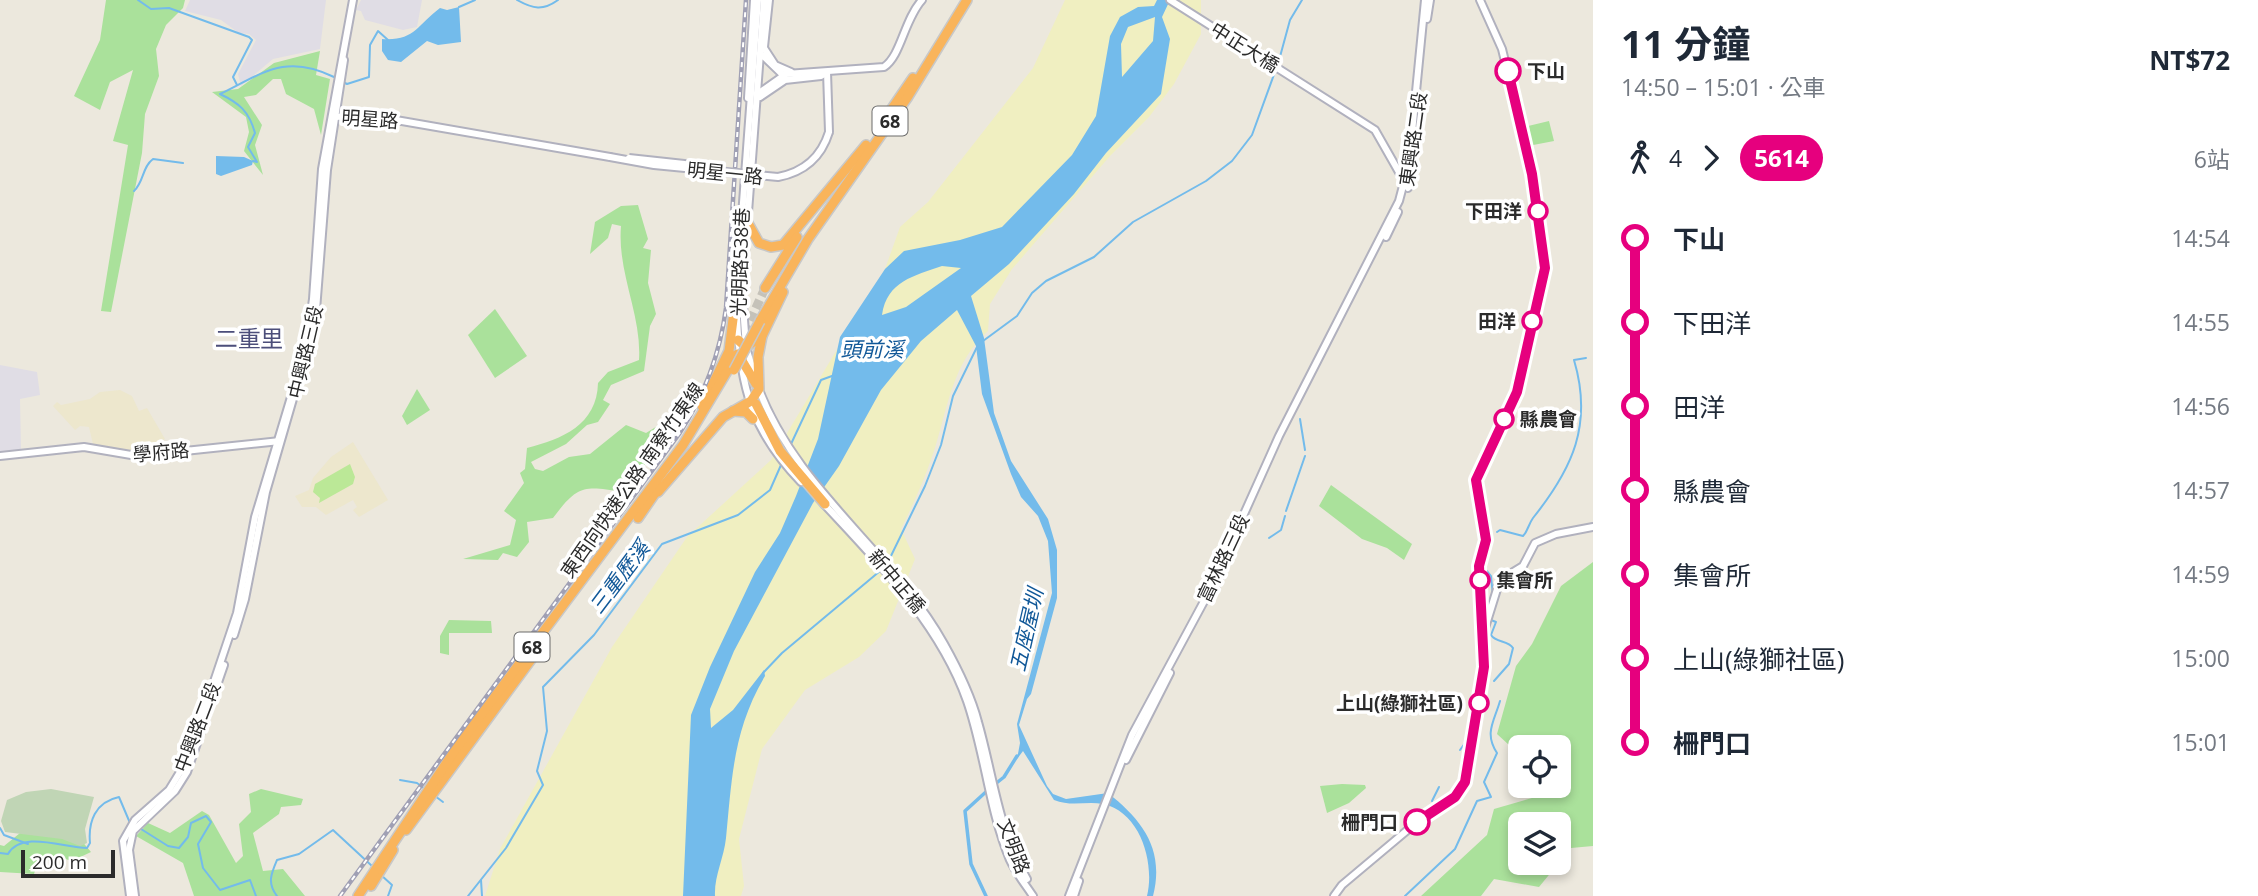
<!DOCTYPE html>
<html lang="zh-TW">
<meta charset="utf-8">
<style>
body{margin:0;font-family:"Open Sans","Noto Sans TC",sans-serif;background:#f6f6f7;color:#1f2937;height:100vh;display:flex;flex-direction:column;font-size:26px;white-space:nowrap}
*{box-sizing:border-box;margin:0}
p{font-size:23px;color:#747a83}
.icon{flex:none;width:38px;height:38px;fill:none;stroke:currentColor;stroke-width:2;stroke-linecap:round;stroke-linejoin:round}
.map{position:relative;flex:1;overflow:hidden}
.drawer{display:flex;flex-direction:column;background:#fff;width:665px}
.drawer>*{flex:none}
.badge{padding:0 14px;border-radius:23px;font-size:24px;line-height:46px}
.controls{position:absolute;left:1508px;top:735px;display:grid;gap:14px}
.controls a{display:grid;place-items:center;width:63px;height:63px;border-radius:10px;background:#fff;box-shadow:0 4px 10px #0003;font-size:35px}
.scale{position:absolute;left:21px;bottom:18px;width:94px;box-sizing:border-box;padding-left:7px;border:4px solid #2b2b2b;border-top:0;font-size:19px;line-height:24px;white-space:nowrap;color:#2b2b2b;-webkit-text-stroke:5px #fff;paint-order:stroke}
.map>.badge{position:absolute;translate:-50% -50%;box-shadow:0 0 0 4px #fff}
.legs{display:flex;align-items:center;gap:10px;height:77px;padding:0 28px;font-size:23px}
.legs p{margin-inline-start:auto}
.summary{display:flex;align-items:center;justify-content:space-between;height:119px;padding:0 28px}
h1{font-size:38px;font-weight:700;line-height:52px}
ul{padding:0 28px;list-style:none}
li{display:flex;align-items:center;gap:24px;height:84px;font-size:26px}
li i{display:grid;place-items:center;width:10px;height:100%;margin:0 9px;background:currentColor}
li i::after{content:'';width:18px;height:18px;margin:-9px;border:5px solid;border-radius:50%;background:#fff}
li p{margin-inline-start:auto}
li:first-child i{background:linear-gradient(#0000 50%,currentColor 0)}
li:last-child i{background:linear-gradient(currentColor 50%,#0000 0)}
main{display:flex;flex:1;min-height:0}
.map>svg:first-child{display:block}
.industrial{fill:#e0dde5}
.education{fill:#ede7cd}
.green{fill:#aae19b;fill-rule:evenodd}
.sand{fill:#f0efc1}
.cemetery{fill:#c0d5b5}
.pitch{fill:#bbe897}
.water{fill:#73bbeb;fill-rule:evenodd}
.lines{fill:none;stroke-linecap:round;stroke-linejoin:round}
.stream{stroke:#73bbeb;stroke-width:2}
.canal{stroke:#73bbeb;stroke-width:3.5}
.highway-tunnel{stroke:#c5c2b9;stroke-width:9;stroke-dasharray:9 4.5;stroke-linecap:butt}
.secondary-casing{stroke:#b1b1be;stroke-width:10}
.highway-casing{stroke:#c8c8c8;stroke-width:12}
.secondary{stroke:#fff;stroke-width:6}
.highway{stroke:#f9b45b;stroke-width:9}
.rail-casing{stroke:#a0a0b4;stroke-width:4.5}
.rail{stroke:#fff;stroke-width:2;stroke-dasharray:5;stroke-linecap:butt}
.secondary-bridge-casing{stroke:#b1b1be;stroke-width:10;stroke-linecap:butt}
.highway-bridge-casing{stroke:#c8c8c8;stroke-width:12;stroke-linecap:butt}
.secondary-bridge{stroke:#fff;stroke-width:6}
.highway-bridge{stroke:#f9b45b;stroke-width:9}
.line-1-casing{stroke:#fff;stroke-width:16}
.line-1{stroke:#e6007e;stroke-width:10}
.stop-1-dot{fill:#fff;stroke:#e6007e;stroke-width:3.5}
.labels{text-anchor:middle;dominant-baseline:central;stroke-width:7;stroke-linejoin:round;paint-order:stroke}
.shield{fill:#fff;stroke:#6b6b6b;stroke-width:2}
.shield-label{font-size:18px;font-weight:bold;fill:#2b2b2b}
.street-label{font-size:19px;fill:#2b2b2b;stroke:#fff}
.stop-label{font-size:19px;font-weight:bold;fill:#2b2b2b;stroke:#fff;text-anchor:end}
.water-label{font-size:21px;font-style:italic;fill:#115898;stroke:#fff}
.quarter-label{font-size:23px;fill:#4c4e7a;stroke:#fff}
</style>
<main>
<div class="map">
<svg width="1593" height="896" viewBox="0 0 1593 896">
<rect width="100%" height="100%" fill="#ece8dd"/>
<g class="industrial">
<path d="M190 0H326L320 49 273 59 241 86 238 74 256 40 249 34 239 33 221 20 185 11Z"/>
<path d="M361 0H422L417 27 403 30 365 20 361 11 356 10Z"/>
<path d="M0 365 37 372 40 395 20 399 21 450 0 453Z"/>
</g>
<g class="education">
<path d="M120 390 132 396 139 411 147 408 165 439 160 442 162 448 129 451 93 444 89 427 80 426 75 430 53 406 57 402 61 405 90 399 100 392Z"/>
<path d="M353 442 388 500 359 517 353 510 357 507 353 500 326 515 316 507H302L295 496 309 490 313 478 331 457Z"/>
</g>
<g class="green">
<path d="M106 0H185L183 8 166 25 156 49 159 76 145 114 142 153 111 312 101 311 128 145 113 141 133 70 110 82 100 110 74 96 100 40Z"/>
<path d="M320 51 316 75 330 79 321 135 314 109 286 94 281 79H273L256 95 244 97 262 125 255 145 263 175 244 151 249 132 246 117 212 92 238 89 274 63Z"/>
<path d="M1549 121 1554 141 1528 146 1524 127Z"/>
<path d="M638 205 648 239 643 248 651 250 648 283 656 314 650 326 644 371 611 385 603 400 610 404 598 422 587 425 566 444 531 462 535 469 543 471 569 457 590 454 626 425 646 433 664 422C665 448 637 473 622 492 583 485 577 486 553 518L527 522 529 542 517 557 503 553 498 560 463 559 510 545 516 520 504 511 524 483 520 473 525 469 527 448C562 439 597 425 598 383L608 372 639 360C642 315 617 273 621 226L612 224 608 238 590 254 595 222 621 206Z"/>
<path d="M495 309 527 356 495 378 468 335Z"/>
<path d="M417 389 430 410 407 425 402 416Z"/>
<path d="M1331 485 1412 544 1404 560 1387 548 1362 539 1319 506Z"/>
<path d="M1593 562V846L1571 848 1539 887 1494 879 1481 896H1421L1487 835 1494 809 1546 794 1543 786H1559V747H1521V756L1497 734 1516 666 1532 644 1561 586ZM1521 824H1559V863H1521Z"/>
<path d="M449 620 491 621 492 633H449V655L440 653V636Z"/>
<path d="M1342 784 1365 785 1366 788 1349 803 1327 813 1320 786Z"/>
<path d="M261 789 303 799 301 805 281 807 279 814 253 833 263 871 283 869 305 896H194L183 863 136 836 148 823 170 833 202 811 209 815 236 863 243 856 239 824 251 812 249 794Z"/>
<path d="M70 827 91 852 72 861 59 857 37 864 34 874 0 872V845L4 846 25 829Z"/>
</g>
<path class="sand" d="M1065 0H1201V34L1174 84 1149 117 1110 156 1012 269 990 304 988 331C953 362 948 406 935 448 926 476 914 503 901 529L915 559 886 631 859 657 805 690 762 749 739 839 744 886 741 896H485L500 849 612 647 687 537 771 460 885 269 900 227 928 202 1033 68Z"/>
<path class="cemetery" d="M51 789 94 797 85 829 87 843 80 846 62 839 5 832 1 821 7 800 26 792Z"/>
<path class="pitch" d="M350 464 355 477 353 484 319 503 320 498 313 492 315 484Z"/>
<g class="water">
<path d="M1157 0H1170L1162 17 1170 39 1161 94 1106 153 1074 194 1009 264 971 296 984 338 994 413 1011 461 1048 519 1057 550V598L1031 694 1027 699 1019 725 1047 786 1053 794 1066 799 1108 793C1142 820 1165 849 1153 896H1147C1155 864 1141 812 1103 804 1086 801 1071 807 1054 800L1023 751 1017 759 1020 743 1017 724 1052 593 1048 541 1038 516 1021 497 1011 474 982 394 976 346 957 310 921 341 881 390 839 466 813 503 734 651 710 709 711 728 733 710 764 670 765 676C733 730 732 778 726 838 724 858 714 876 715 896H683L691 715 710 667 755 572 780 533 796 496 818 439 840 337 885 269 904 251 960 240 1002 227 1072 155 1096 116 1110 36 1120 17 1138 7 1154 6ZM1155 17 1153 41 1122 77 1121 44 1128 27ZM942 266 961 268 906 307 882 315C887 281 914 276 942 266Z"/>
<path d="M459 7 461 42 438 45 427 41 401 62 388 60 382 51V39C415 41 416 26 440 8L447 10Z"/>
<path d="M216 156 244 157 253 161 252 165 221 176 216 174Z"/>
</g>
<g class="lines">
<g class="stream">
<path d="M138 0 151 9 169 8 249 37 252 40 233 77 237 85"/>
<path d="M517 0C533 9 543 11 558 0"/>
<path d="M459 7 475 0"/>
<path d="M1278 64 1290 20 1302 0"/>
<path d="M343 82 347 84 369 77 370 45 378 31 388 40"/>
<path d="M253 161 257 162 248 147 255 133C249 111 239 103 220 94 263 73 286 53 334 77"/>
<path d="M134 191C144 182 142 167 153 159L183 163"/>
<path d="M983 341 1017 316 1032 293 1046 281 1094 257 1133 222 1206 181 1232 161 1252 135 1276 69"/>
<path d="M1300 419 1305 450"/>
<path d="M791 444 821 380 832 376"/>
<path d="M1286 511 1305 456"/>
<path d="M1497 532 1500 530 1523 536C1528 531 1528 525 1533 518 1573 468 1593 424 1574 360L1586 358"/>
<path d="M1492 535 1483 566 1491 576 1493 596"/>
<path d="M1269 538 1281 530 1285 516"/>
<path d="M888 562 925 486 941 445 953 396 977 347"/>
<path d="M1491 620 1496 622 1491 635C1496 643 1508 640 1513 648L1509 664 1494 681"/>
<path d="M763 673 782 653 880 571"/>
<path d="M1460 750 1468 739"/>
<path d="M400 780 417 783 425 789"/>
<path d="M435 796 443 802"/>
<path d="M1432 801 1439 787"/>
<path d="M0 828 4 835 28 844"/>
<path d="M141 829 168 846 179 848 188 837 191 823 206 816 211 822 198 844 203 868 220 890 250 880 256 896"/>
<path d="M0 853 8 854C22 830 64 848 87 848L90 843C88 822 95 802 119 797L130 823"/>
<path d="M381 875 392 885 388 896"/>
<path d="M481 880 482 896"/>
<path d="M277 896C267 883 271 874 277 860L299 854 333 830 372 866"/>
<path d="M468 896 506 848 543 785 537 771 547 731 543 687 594 635 662 544 738 515 770 490 781 465"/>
<path d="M1405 896 1455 849 1477 801 1491 797 1484 782 1497 753C1484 733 1494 722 1500 701"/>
</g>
<g class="canal">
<path d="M994 785 1004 777 1017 756"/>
<path d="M986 896 971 864 965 811 988 790"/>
</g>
<path class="highway-tunnel" d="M755 399 743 337 765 288"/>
<defs>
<g id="secondary">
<path d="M1170 0 1375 130 1408 188"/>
<path d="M1427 19 1430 0"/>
<path d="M762 45 775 65 791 72"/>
<path d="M764 47 769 0"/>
<path d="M761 54 783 75"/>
<path d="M827 72 829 132"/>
<path d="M759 93 786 74 884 67C901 56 904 20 922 0"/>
<path d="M760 97 785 80 821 76 827 72"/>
<path d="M748 98 754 0"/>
<path d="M335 117 367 115 610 157"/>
<path d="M1386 237 1398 212"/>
<path d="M736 297 758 0"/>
<path d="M737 318C740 387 752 431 801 482"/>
<path d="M755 377 746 347 742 292 764 0"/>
<path d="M758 387C796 490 892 551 944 644 958 669 971 695 978 722 993 774 999 833 1027 879"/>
<path d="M0 456 84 447 137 456 280 441"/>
<path d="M824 504C878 562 940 624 967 701 985 753 989 810 1010 860 1016 873 1025 884 1033 896"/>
<path d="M1210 599 1235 541"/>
<path d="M1484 631 1498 586 1505 577 1523 566 1535 543 1556 534 1593 527"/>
<path d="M234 635 245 599 266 492 315 323 327 170 344 60"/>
<path d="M1126 760 1170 673"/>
<path d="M130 896 123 841 135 820 169 790 188 759 237 613 255 517 306 347 313 299 322 169 353 0"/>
<path d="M135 896 129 850 133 831 175 791 187 772 224 665"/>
<path d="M1069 896 1132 735 1209 592 1279 436 1399 201 1409 163 1425 0"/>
<path d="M1074 896 1079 881"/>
<path d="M1334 896 1342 885 1429 812 1460 792 1470 762 1483 678 1479 566 1486 540 1476 479 1517 392 1545 269 1532 174 1511 86 1502 49 1480 0"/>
</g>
<g id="highway">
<path d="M889 113 913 78"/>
<path d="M745 218 759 243 771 247 783 245 866 145"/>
<path d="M765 288 797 237"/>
<path d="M760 321 808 239 907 98 967 0"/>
<path d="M738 340 746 347 762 336"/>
<path d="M727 360 738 354 756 384"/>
<path d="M756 404 780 451 825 504"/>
<path d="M702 406 729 351 736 296"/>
<path d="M733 411 746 412 753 419"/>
<path d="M658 492 723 417 751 401 759 389 758 357 762 336 783 292"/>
<path d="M638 518 660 486"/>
<path d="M406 830 541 646"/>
<path d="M371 886 393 850"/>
<path d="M358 896 457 747 683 445 732 363"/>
</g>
</defs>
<use href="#secondary" class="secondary-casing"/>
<use href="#highway" class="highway-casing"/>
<use href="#secondary" class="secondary"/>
<use href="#highway" class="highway"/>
<defs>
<path id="rail" d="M340 896 679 434C704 396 720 354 726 308L746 0"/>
</defs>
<use href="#rail" class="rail-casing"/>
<use href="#rail" class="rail"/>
<defs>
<g id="secondary-bridge">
<path d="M610 157 654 165 778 177C804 172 821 158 829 132"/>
<path d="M629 158 712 167"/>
</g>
<path id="highway-bridge" d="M734 370 760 321"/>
</defs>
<use href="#secondary-bridge" class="secondary-bridge-casing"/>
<use href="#highway-bridge" class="highway-bridge-casing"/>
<use href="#secondary-bridge" class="secondary-bridge"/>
<use href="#highway-bridge" class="highway-bridge"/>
</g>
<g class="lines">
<defs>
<path id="line-1" d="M1417 822 1455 797 1465 782 1484 667 1479 566 1486 540 1476 480 1517 392 1545 268 1532 174 1508 71"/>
</defs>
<use href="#line-1" class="line-1-casing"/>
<use href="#line-1" class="line-1"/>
</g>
<g class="stop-1-dot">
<circle cx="1508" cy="71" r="12"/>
<circle cx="1538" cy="211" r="9"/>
<circle cx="1532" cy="321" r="9"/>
<circle cx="1504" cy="419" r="9"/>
<circle cx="1480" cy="580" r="9"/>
<circle cx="1479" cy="703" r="9"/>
<circle cx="1417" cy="822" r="12"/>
</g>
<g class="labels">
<g class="shield">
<rect x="872.5" y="106.5" width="35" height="29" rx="5"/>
<rect x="514.5" y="632.5" width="35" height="29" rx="5"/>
</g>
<g class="shield-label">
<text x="890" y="121">68</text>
<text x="532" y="647">68</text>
</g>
<g class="street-label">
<text transform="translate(1245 47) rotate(32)">中正大橋</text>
<text transform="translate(370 119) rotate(4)">明星路</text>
<text transform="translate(1413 139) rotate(-82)">東興路二段</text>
<text transform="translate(725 173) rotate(6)">明星一路</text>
<text transform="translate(740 262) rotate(-88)">光明路538巷</text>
<text transform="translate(305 352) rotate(-77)">中興路三段</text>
<text transform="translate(161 452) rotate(-5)">學府路</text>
<text transform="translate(632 480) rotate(-55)">東西向快速公路 南寮竹東線</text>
<text transform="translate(1223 558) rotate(-65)">富林路三段</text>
<text transform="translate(897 581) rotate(50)">新中正橋</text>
<text transform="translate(197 727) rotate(-69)">中興路二段</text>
<text transform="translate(1014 846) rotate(69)">文明路</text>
</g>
<g class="stop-label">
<text x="1527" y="71" text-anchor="start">下山</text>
<text x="1522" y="211">下田洋</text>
<text x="1516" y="321">田洋</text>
<text x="1520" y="419" text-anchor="start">縣農會</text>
<text x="1496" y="580" text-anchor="start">集會所</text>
<text x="1463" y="703">上山(綠獅社區)</text>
<text x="1398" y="822">柵門口</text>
</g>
<g class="water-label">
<text x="872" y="349">頭前溪</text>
<text transform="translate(619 577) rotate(-53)">三重歷溪</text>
<text transform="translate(1026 630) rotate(-77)">五座屋圳</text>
</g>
<g class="quarter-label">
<text x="249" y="338">二重里</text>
</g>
</g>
</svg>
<div class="controls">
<a><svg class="icon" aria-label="locate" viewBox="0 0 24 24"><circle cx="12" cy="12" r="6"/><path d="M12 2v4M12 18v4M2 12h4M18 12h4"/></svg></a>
<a><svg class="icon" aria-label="layers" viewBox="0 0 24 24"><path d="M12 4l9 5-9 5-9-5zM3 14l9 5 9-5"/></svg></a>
</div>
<div class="scale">200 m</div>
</div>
<section class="drawer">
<div class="summary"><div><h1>11 分鐘</h1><p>14:50 – 15:01 · 公車</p></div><b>NT$72</b></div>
<div class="legs"><svg class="icon" aria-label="walk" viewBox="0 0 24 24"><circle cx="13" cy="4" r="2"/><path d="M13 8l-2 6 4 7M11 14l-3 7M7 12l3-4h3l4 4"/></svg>4<svg class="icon" aria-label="forward" viewBox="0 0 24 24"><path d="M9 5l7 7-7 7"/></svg><b class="badge" style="background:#e6007e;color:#fff">5614</b><p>6站</p></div>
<ul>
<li><i style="color:#e6007e"></i><b>下山</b><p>14:54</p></li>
<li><i style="color:#e6007e"></i><span>下田洋</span><p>14:55</p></li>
<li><i style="color:#e6007e"></i><span>田洋</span><p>14:56</p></li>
<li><i style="color:#e6007e"></i><span>縣農會</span><p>14:57</p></li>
<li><i style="color:#e6007e"></i><span>集會所</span><p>14:59</p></li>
<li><i style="color:#e6007e"></i><span>上山(綠獅社區)</span><p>15:00</p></li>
<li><i style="color:#e6007e"></i><b>柵門口</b><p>15:01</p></li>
</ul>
</section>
</main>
